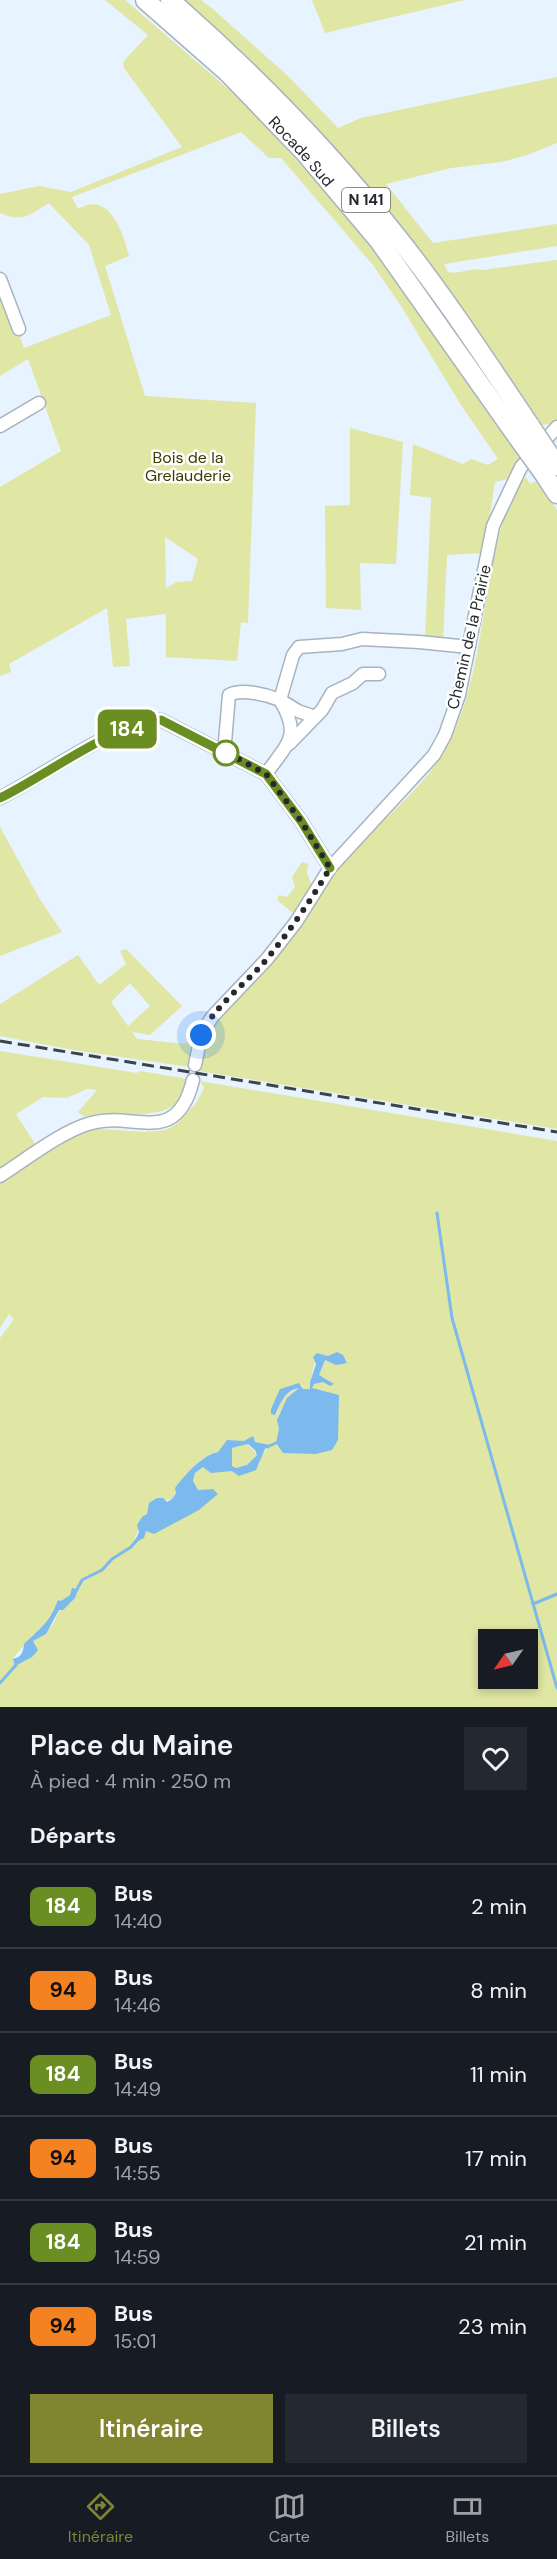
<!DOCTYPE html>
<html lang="fr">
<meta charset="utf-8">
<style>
body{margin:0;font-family:"DM Sans",sans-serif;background:#242831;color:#f1f3f6;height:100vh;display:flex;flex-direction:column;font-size:22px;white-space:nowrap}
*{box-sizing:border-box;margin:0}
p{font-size:20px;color:#9ea1a6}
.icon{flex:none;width:33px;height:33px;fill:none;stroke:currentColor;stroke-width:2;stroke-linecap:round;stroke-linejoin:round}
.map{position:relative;height:1707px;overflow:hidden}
.details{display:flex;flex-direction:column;background:#171b24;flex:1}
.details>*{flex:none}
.badge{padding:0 12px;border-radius:9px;font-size:21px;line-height:39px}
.needle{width:39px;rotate:236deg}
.tools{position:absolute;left:478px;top:1629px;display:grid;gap:12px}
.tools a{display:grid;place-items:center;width:60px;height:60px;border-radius:0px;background:#171b24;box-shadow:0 3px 9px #0003;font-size:30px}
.you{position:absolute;width:30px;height:30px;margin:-15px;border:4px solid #fff;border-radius:50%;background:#1a73e8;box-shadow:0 0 0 9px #1a73e833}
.map>.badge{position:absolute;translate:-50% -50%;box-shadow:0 0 0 3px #fff}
h2{padding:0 30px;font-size:22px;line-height:54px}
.round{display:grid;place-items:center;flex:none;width:63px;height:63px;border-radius:0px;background:#242831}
.overview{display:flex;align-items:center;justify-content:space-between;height:102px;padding:0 30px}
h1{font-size:28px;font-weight:600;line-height:45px}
.primary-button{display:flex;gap:12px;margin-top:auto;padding:12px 30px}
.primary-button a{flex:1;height:69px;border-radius:0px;background:#808530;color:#fff;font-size:24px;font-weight:600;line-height:69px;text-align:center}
.primary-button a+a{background:#242831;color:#f1f3f6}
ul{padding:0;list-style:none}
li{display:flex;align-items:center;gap:18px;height:84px;padding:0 30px;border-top:2px solid #363941}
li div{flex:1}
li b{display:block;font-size:22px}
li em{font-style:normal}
li .badge{min-width:66px;font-weight:700;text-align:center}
.tabs{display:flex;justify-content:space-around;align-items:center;height:84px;border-top:2px solid #363941;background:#171b24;font-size:16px;color:#9ea1a6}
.tabs a{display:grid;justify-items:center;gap:3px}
.tabs .on{color:#808530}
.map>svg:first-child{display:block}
.green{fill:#e0e6a3;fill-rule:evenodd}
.water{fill:#7cb9ec;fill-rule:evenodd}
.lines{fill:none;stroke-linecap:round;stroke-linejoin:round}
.stream{stroke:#7cb9ec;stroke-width:3}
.minor-casing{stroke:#a7b3be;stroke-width:15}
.highway-casing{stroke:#a7b3be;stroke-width:21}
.minor{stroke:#fff;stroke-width:12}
.highway{stroke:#fff;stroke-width:18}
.rail{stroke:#3e4348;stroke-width:3;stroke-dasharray:12 6;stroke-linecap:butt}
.highway-bridge-casing{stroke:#a7b3be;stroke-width:21;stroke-linecap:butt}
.highway-bridge{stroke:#fff;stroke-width:18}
.line-casing{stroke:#fff;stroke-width:14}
.line{stroke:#6b8e23;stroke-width:9}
.walk{stroke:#25292e;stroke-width:6;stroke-dasharray:0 10.8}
.stop-dot{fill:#fff;stroke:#6b8e23;stroke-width:3}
.labels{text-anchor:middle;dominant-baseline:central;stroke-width:5;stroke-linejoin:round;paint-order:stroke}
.shield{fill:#fff;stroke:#66696d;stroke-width:1.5}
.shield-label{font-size:15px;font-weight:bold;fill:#25292e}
.street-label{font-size:16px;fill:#25292e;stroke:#fff}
.park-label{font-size:16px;fill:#393c00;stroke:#fff}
</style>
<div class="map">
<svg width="557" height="1707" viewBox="0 0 557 1707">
<rect width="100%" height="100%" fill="#e7f3fe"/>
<g class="green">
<path d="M105 0H125L233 93 274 135 334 202 396 277 519 455 520 464 511 478 495 482 484 553 447 555 443 641 425 640 431 498 410 495 413 444 463 464 471 459 488 465 498 459 461 405 401 306 373 265 281 158H269L241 132 72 197 78 209C109 190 123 232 129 256L105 266 145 396 256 403 248 623 241 622 237 661 166 657V614L126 619 130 666 113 667 107 608 9 664 11 672 0 676V487L61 451 28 359 0 376V279L24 348 111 315 89 245 49 203C28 215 24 223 0 213V194L39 186 71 192 182 147 124 68 123 62 148 35ZM165 537 198 559 192 581 177 582 166 588Z"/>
<path d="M182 0H201L214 10 288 76 338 128 361 118 557 77V143L527 155 502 162 451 168 386 184 433 243 557 224V246L444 264 448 272C460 275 471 267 482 270L557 260V423L554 426 546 424 542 425C441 271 327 117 182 0Z"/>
<path d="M312 0H465L325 33Z"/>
<path d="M350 428 403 442 396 564 360 563 361 610 326 608 325 506 350 505Z"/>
<path d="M526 477 530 484 538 480 557 510V1129L199 1071C195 1032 248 992 270 964 297 931 317 893 345 861 370 831 402 806 427 776 478 715 478 627 495 552 501 525 508 499 526 477Z"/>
<path d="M0 827 39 898 62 932 0 956Z"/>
<path d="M302 862 308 864 307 873 312 886 293 913 277 900 279 895 287 897 295 887 292 877Z"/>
<path d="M126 949 182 1006 150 1035 132 1032 137 1039 185 1044 194 1035 190 1047 189 1067 74 1050 0 1036V1004L78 955 99 985 126 964 120 951ZM130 983 150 1006 128 1026 111 1002Z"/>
<path d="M0 1051 137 1073 141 1071 187 1079C184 1089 181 1101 171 1107 154 1118 105 1114 83 1116L78 1112 97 1090 87 1089 67 1098 43 1097 16 1114 37 1147 0 1171Z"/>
<path d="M200 1081 557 1141V1707H0V1338L14 1319 9 1314 0 1328V1182L79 1133 99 1129 146 1132 166 1130 178 1123 197 1102 204 1088ZM317 1353 328 1356 343 1355 347 1363 325 1360 319 1375 333 1384 330 1386 323 1382 313 1384 312 1389 332 1450 316 1454 279 1429C274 1409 290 1402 299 1387L283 1397 276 1415 280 1389 302 1385 303 1389H310V1382ZM227 1440 255 1442 269 1446 260 1458V1464L232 1471 203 1467 195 1473 193 1481 198 1490 213 1489 199 1510 146 1531 134 1539 147 1514 149 1503 172 1499C183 1480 195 1457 218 1452ZM78 1589 75 1598 60 1610 52 1626 33 1641 35 1645 15 1665 14 1657C21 1650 26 1641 33 1635 49 1621 51 1621 58 1600L61 1601ZM489 1640H528V1678H489Z"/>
<path d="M248 1444 257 1455 247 1465 236 1468 232 1466V1448Z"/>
</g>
<g class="water">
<path d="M337 1352 343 1355 347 1363 336 1365 325 1360 319 1375 334 1384 330 1386 323 1382 314 1384 312 1388 339 1395 338 1440 332 1450 316 1454 283 1453 276 1443 279 1429 277 1420 287 1398 299 1388C284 1391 281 1403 275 1415L271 1414V1409L280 1389 299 1383 303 1389H310V1382L316 1364 313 1357 317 1353 328 1356Z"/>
<path d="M253 1436 255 1442 270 1445 265 1449 256 1470 239 1476 232 1471 211 1473 203 1467 195 1473 193 1481 198 1490 213 1489 218 1494 199 1510 154 1534 146 1531 144 1538 134 1543 139 1532 137 1525 142 1517 147 1514 149 1503 157 1498H163L167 1502 172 1499 176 1493 175 1488C186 1474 201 1456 218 1452L227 1440 244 1441ZM248 1444 255 1450 257 1455 247 1465 236 1468 232 1466V1448Z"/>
<path d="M72 1588 78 1589 75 1598 63 1610H59L46 1634 33 1641 38 1650 32 1657 15 1666 13 1659C22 1657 23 1652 24 1644 41 1627 49 1624 58 1600L61 1601 70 1595Z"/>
</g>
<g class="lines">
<g class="stream">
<path d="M437 1213 452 1318 557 1688"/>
<path d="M267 1447 276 1443"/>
<path d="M74 1595 82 1580 102 1570 112 1559 131 1547 137 1540"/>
<path d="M533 1604 557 1594"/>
<path d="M0 1683 16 1665"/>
</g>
<defs>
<g id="minor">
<path d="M0 279 19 329"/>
<path d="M0 426 39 403"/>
<path d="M315 717 298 711 280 700 293 655 299 647 342 644 362 639 419 642 469 647"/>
<path d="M289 744 322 710 332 693 353 683 363 674H379"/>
<path d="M222 751 225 742 229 695C242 688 267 695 280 700 302 736 287 744 266 774"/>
<path d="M0 798C40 778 119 720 161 720L266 774 301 821 330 868"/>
<path d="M195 1065 201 1035 212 1017 267 959 296 922 330 868 434 755 445 735 459 695 493 526 521 467 557 427"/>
<path d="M0 1176C25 1160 61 1132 88 1124 132 1109 176 1150 193 1080"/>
</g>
<g id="highway">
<path id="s1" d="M145 0 227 72 304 152 379 241 518 438"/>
<path d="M170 0C250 70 325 146 391 229 442 292 486 360 531 427"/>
<path d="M544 474 557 494"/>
</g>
</defs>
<use href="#minor" class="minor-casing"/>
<use href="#highway" class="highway-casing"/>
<use href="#minor" class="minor"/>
<use href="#highway" class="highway"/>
<path class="rail" d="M0 1041 557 1132"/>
<defs>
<g id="highway-bridge">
<path d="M531 427 557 466"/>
<path d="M518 438 544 474"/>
</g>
</defs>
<use href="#highway-bridge" class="highway-bridge-casing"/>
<use href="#highway-bridge" class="highway-bridge"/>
</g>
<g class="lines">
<defs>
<path id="line" d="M0 798C42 778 118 721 161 720L266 774 301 821 330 868"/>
</defs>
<use href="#line" class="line-casing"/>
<use href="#line" class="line"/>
<path class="walk" d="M201 1035C215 1005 245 985 266 960 290 931 311 900 330 868L301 821 266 774 222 750 226 753"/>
</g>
<circle class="stop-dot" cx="226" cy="753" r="12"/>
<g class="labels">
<rect class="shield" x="342" y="188" width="48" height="24" rx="4.5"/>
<g class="shield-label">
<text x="366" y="200">N 141</text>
</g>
<g class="street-label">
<text stroke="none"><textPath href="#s1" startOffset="218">Rocade Sud</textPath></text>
<text transform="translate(469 637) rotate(-77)">Chemin de la Prairie</text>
</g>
<g class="park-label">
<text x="188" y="457">Bois de la<tspan x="188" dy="18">Grelauderie</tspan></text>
</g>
</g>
</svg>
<div class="tools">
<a><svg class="needle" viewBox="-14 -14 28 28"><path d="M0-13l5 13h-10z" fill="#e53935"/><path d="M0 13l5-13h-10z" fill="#9ea1a6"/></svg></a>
</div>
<div class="you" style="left:201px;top:1035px"></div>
<b class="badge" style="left:127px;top:729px;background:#6b8e23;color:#fff">184</b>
</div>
<section class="details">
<div class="overview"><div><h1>Place du Maine</h1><p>À pied · 4 min · 250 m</p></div><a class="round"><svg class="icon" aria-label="heart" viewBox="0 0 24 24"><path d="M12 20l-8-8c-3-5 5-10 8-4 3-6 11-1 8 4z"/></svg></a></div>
<h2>Départs</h2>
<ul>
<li><span class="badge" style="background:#6b8e23;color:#fff">184</span><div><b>Bus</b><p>14:40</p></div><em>2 min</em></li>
<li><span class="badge" style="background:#f58220;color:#111">94</span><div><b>Bus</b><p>14:46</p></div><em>8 min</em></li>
<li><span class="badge" style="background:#6b8e23;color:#fff">184</span><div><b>Bus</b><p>14:49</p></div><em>11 min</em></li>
<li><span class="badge" style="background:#f58220;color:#111">94</span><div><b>Bus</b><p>14:55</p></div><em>17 min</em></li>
<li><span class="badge" style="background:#6b8e23;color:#fff">184</span><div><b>Bus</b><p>14:59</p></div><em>21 min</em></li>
<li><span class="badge" style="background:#f58220;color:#111">94</span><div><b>Bus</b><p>15:01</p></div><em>23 min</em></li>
</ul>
<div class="primary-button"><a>Itinéraire</a><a>Billets</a></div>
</section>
<nav class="tabs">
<a class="on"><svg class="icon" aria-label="directions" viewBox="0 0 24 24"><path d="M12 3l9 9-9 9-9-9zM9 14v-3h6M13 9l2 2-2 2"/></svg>Itinéraire</a>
<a><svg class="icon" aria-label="map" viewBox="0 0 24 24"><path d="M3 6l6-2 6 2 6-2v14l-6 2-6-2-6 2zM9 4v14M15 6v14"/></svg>Carte</a>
<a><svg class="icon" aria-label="tickets" viewBox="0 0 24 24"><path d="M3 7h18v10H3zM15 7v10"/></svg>Billets</a>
</nav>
